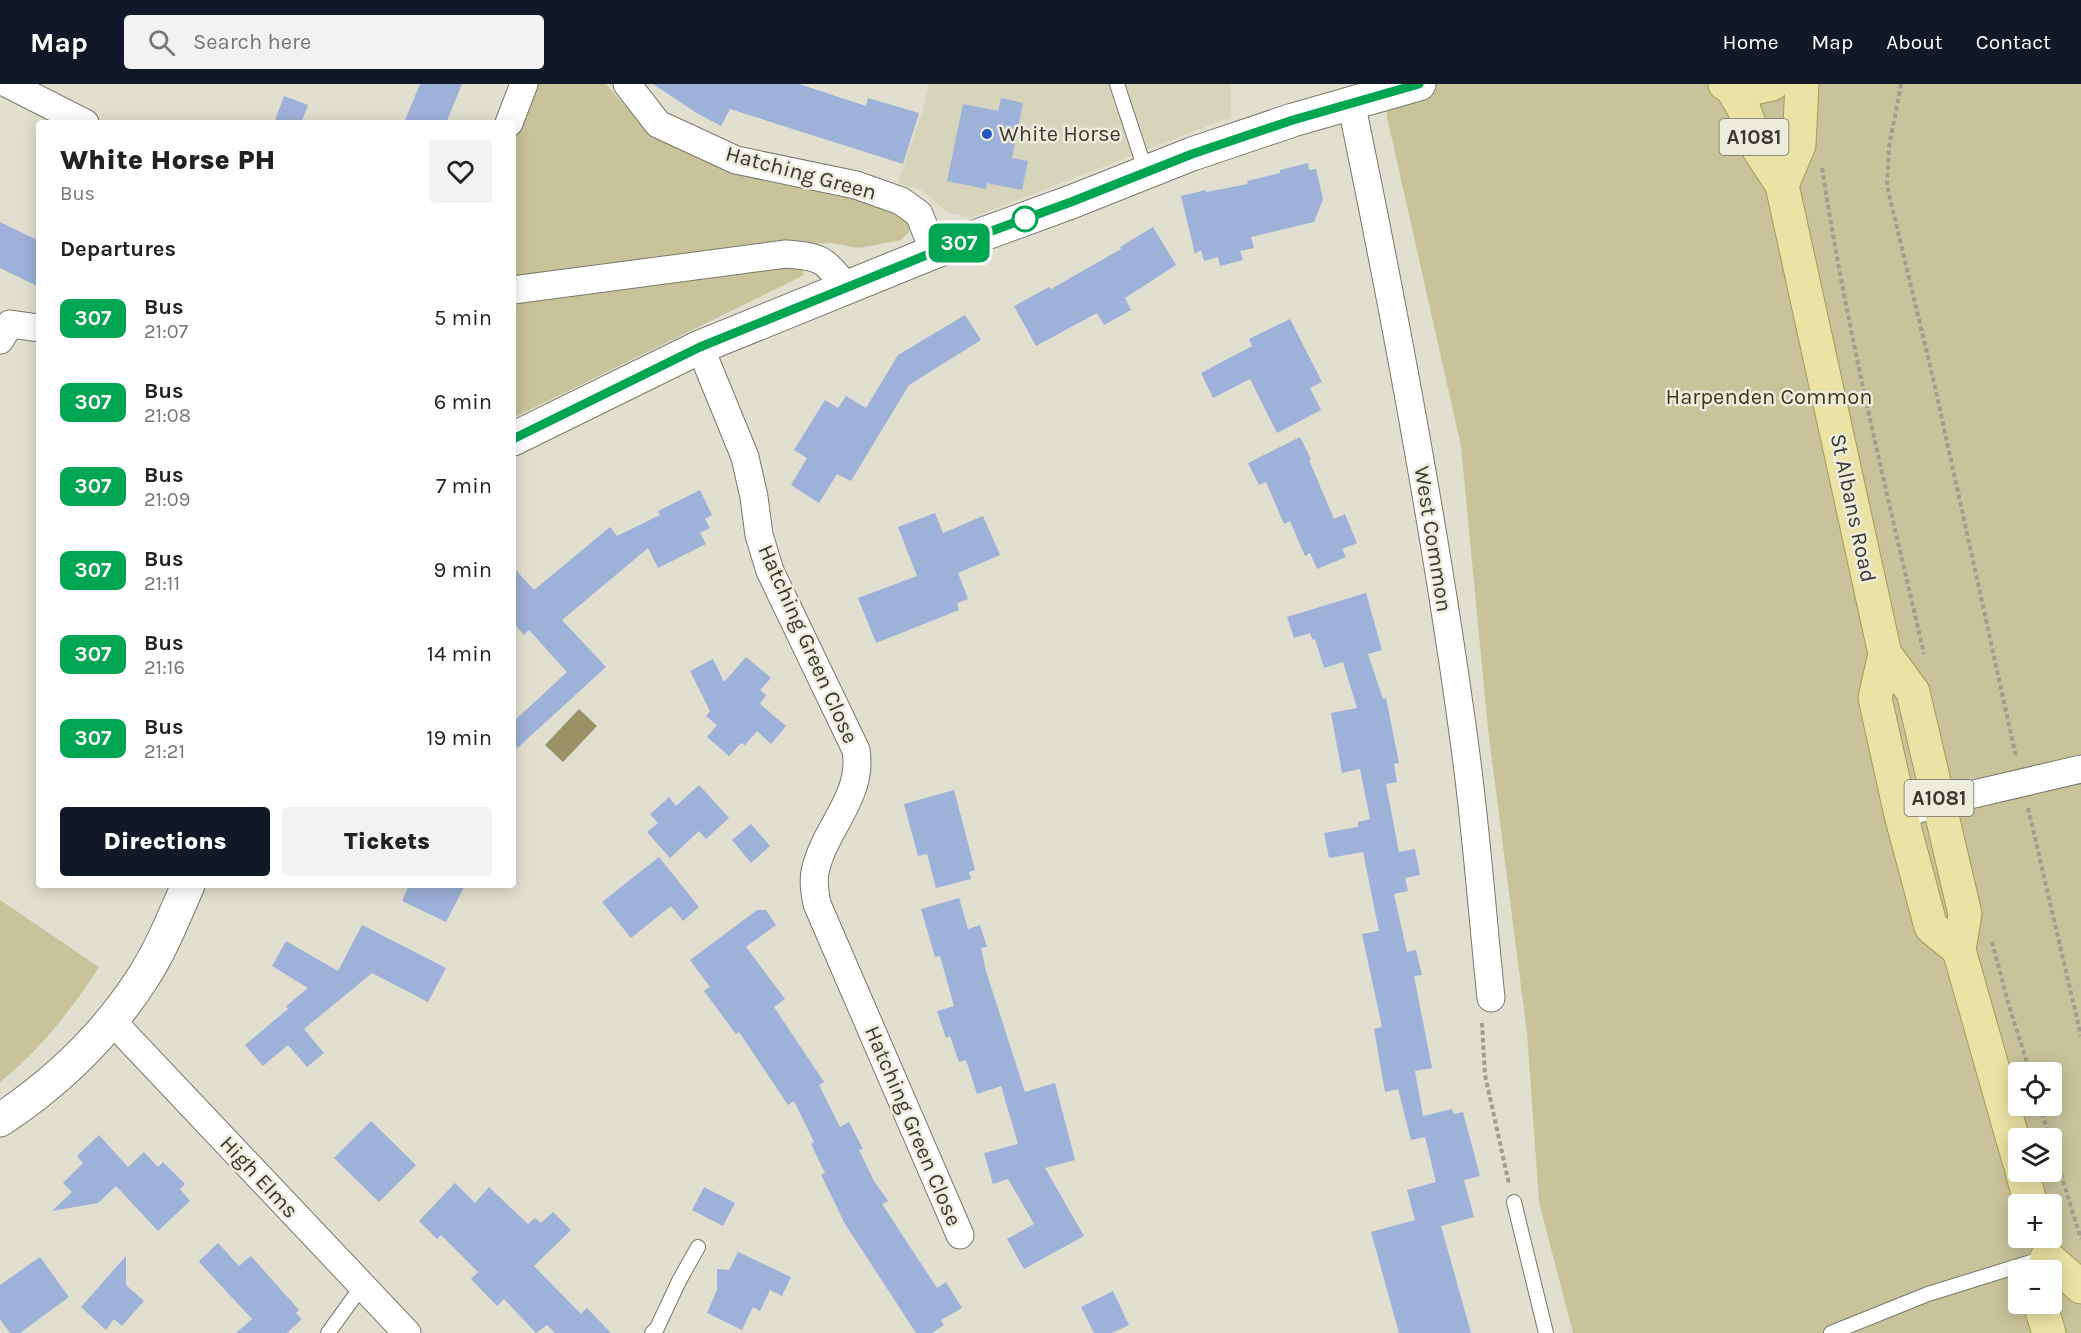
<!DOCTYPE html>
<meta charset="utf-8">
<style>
body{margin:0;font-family:Karla,sans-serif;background:#f2f2f2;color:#222;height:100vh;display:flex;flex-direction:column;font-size:22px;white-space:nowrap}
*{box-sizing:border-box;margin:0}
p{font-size:20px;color:#767676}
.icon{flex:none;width:33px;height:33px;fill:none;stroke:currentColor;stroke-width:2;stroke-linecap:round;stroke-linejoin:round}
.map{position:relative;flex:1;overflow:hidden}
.side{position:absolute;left:36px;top:36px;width:480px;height:768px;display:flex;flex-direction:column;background:#fff;border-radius:6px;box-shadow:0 3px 15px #0003}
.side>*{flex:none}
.badge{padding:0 12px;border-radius:9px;font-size:21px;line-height:39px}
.controls{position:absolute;left:2008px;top:978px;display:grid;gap:12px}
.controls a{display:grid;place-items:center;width:54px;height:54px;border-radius:6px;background:#fff;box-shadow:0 3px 15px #0003;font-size:30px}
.map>.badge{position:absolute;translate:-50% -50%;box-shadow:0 0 0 3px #fff}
h2{padding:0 24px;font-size:22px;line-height:54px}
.round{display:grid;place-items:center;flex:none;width:63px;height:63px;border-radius:6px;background:#f2f2f2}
.headline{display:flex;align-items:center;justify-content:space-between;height:102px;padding:0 24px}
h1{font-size:28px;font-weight:800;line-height:45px}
.cta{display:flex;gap:12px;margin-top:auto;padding:12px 24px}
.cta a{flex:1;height:69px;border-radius:6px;background:#111827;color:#fff;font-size:24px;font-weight:800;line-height:69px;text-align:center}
.cta a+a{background:#f2f2f2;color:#222}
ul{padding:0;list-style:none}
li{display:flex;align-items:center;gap:18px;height:84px;padding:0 24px}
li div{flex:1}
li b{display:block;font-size:22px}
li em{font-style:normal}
li .badge{min-width:66px;font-weight:700;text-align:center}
header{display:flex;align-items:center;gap:36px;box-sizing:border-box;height:84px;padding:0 30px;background:#111827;color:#fff}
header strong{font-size:28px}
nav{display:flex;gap:33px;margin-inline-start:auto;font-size:21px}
.search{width:420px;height:54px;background:#f2f2f2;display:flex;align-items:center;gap:15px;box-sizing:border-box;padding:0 21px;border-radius:6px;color:#767676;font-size:22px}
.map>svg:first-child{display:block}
.built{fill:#d7d4bc}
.green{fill:#c8c39b;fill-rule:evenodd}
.water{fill:#989266}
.building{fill:#9eb1d9}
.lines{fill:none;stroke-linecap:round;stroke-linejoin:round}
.service-casing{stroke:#7a7869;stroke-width:16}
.minor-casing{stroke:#7a7869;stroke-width:29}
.secondary-casing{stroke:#7a7869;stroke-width:35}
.primary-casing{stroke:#a49a56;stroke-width:35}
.path{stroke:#9f9e91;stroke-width:4;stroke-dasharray:4.5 3;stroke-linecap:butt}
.service{stroke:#fff;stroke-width:14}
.minor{stroke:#fff;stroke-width:27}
.secondary{stroke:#fff;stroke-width:33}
.primary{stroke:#ebe2a5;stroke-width:33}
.line-casing{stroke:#fff;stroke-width:14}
.line{stroke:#00a651;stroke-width:9}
.poi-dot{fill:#2852c0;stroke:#eeecdc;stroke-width:2}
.stop-dot{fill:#fff;stroke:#00a651;stroke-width:3}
.labels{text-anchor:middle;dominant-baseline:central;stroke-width:5;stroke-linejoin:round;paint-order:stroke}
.shield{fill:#eeecdc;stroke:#6f6e65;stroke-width:1.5}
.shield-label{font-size:21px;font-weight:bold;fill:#393832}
.poi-label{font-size:22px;fill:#393832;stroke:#eeecdc;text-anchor:start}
.street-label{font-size:22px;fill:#393832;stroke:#eeecdc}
.park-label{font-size:22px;fill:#3d3813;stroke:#eeecdc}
</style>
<header>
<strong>Map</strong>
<div class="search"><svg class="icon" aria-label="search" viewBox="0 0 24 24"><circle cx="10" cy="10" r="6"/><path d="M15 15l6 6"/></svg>Search here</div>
<nav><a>Home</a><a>Map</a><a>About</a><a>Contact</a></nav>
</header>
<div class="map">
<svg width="2081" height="1249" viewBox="0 0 2081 1249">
<rect width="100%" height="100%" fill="#e1dfcf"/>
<path class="built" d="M929 0H1231V33L971 134 947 128 921 106 898 99 923 26Z"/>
<g class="green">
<path d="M533 0H606L648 49 738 88 825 106 900 128 911 136 909 148 901 156 859 164 831 159 776 161 513 196V49Z"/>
<path d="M1386 0H2081V1249H1573L1539 1118 1527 949 1488 645 1461 362 1387 33ZM2019 988H2052V1022H2019ZM2019 1054H2052V1088H2019ZM2019 1120H2052V1154H2019ZM2019 1186H2052V1220H2019Z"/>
<path d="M799 180 804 191 513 334V216Z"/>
<path d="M0 816 99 883C71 926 40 966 0 998Z"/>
</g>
<path class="water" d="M579 625 597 642 563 678 545 661Z"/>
<g class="building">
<path d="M420 0H462L446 39H404Z"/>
<path d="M653 0H799L866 22 868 14 919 29 903 80 730 25 721 42 695 28Z"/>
<path d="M284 12 308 21 301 39H274Z"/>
<path d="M1001 14 1023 19 1012 74 1028 77 1022 106 987 99 986 105 947 97 963 20 998 27Z"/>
<path d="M1308 79 1309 86 1316 85 1323 115 1314 138 1251 153 1254 164 1240 167 1243 176 1220 182 1218 173 1204 177 1201 166 1195 170 1181 112 1206 106V108L1248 100 1247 97 1280 89V86Z"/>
<path d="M0 138 39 157V203L0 184Z"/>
<path d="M1153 143 1176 181 1125 214 1131 226 1104 241 1097 229 1036 262 1014 222 1049 203 1051 205 1121 165 1120 163Z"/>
<path d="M965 231 981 256 909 301 851 397 837 390 819 419 791 401 807 374 794 366 825 316 838 324 846 312 866 324 898 271Z"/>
<path d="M1290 235 1322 298 1310 304 1321 326 1277 349 1250 295 1213 314 1201 289 1252 262 1249 255Z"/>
<path d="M1300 353 1311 375 1309 376 1334 435 1345 430 1357 459 1342 465 1346 473 1317 485 1310 469 1305 472 1290 437 1284 440 1266 398 1259 401 1248 379Z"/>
<path d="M700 406 712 431 705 435 710 444 700 449 706 460 658 484 648 464 562 536 606 583 513 668V638L567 588 529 546 524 551 513 538V483L534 506 610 443 617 452 660 431 658 427Z"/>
<path d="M935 429 943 449 983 432 1000 471 958 489 968 515 957 519 959 526 876 559 858 514 917 492 898 443Z"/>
<path d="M1366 509 1382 566 1368 570 1383 615 1386 614 1399 679 1394 680 1397 698 1386 700 1399 768 1415 765 1420 791 1405 794 1408 807 1394 810 1407 868 1416 866 1422 891 1414 892 1432 984 1415 987 1423 1032 1452 1025 1454 1030 1463 1028 1480 1092 1464 1096 1474 1133 1441 1142 1471 1249H1399L1371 1148 1415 1136 1407 1106 1436 1098 1425 1053 1411 1056 1398 1005 1385 1008 1374 945 1382 943 1362 850 1379 847 1363 768 1329 774 1324 749 1358 743V738L1370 735 1360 685 1342 689 1331 629 1357 624 1343 578 1324 584 1315 555 1313 556 1310 549 1294 554 1287 533Z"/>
<path d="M746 573 771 594 760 606 766 611 760 620 786 642 771 660 757 647 745 661 741 659 729 672 707 653 717 641 706 632 710 627 690 587 713 575 724 598Z"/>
<path d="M699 701 729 734 706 755 699 747 670 774 647 748 658 739 650 730 669 713 676 722Z"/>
<path d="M954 706 975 786 969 788 971 795 936 804 927 770 918 772 904 720Z"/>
<path d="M751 740 770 762 751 779 732 756Z"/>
<path d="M659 773 699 823 683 837 671 822 631 854 602 818Z"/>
<path d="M409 801H465L446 838 402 817Z"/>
<path d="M959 814 968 845 980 841 987 863 981 864 986 887 1025 1008 1055 999 1075 1076 1045 1084 1084 1152 1024 1185 1007 1155 1034 1140 1008 1095 993 1100 984 1069 1018 1060 1001 1002 977 1010 966 976 959 978 950 952 946 954 937 927 954 922 940 872 935 873 921 825Z"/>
<path d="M757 826H766L776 841 746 863 785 915 774 923 824 998 819 1001 840 1043 849 1038 863 1065 859 1066 874 1097 888 1117 882 1120 937 1204 946 1198 962 1224 941 1236 944 1241 932 1249H916L845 1140 821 1091 825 1089 811 1060 814 1058 794 1017 788 1021 739 948 736 950 704 907 710 903 690 876Z"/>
<path d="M362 841 446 884 428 918 372 889 304 945 324 969 307 983 288 961 263 982 245 961 288 925 286 922 308 904 272 882 286 857 338 887Z"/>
<path d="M371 1037 416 1081 379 1118 334 1074Z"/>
<path d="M99 1051 128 1083 144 1068 158 1083 163 1078 185 1100 180 1105 190 1117 158 1147 116 1102 98 1119 52 1127 72 1108 63 1099 83 1079 77 1072Z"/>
<path d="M455 1099 475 1119 489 1103 528 1140 535 1134 541 1139 553 1128 571 1146 534 1182 581 1230 587 1224 611 1249H555L547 1241 536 1249 504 1215 497 1222 471 1195 478 1188 441 1151 437 1155 419 1137Z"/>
<path d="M704 1103 735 1119 723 1142 692 1126Z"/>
<path d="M218 1159 239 1182 251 1172 299 1226 296 1229 302 1235 287 1249H236L252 1235 200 1179 199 1177Z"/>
<path d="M738 1168 791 1193 782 1212 770 1206 760 1227 753 1223 742 1246 707 1229 717 1206V1185L729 1186Z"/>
<path d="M126 1172V1201L144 1217 122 1242 114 1235 106 1246 81 1223Z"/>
<path d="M40 1173 69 1213 20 1249H10L0 1235V1201Z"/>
<path d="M1113 1207 1129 1241 1112 1249H1094L1081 1223Z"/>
</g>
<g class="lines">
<defs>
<g id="service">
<path d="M1117 0 1146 88"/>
<path d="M1514 1118 1546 1249"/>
<path d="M328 1249 362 1202"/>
<path d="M652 1249 657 1244 679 1197 698 1163"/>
<path d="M1831 1249 1928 1210 2047 1173"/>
</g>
<g id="minor">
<path d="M8 0 85 39"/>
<path d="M627 0 658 40 736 76 856 101 901 117 919 130 934 168"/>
<path d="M1351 18C1395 230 1435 442 1464 656 1476 741 1482 828 1491 914"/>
<path d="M509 39 524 0"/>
<path d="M513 206 786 170C824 173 822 175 847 203"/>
<path d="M0 256 10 240 39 244"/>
<path d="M700 263 745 373 754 413 759 451 770 487 856 666C864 713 824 744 815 788 813 799 815 809 817 820L960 1151"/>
<path d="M1901 731 1940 718 2081 685"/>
<path d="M112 937 407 1249"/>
</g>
<g id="secondary">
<path d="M513 355 700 263 934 168 1071 118 1192 70 1293 36 1419 0"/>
<path d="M0 1036C56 999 105 952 142 895 161 866 174 833 188 801"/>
</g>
<g id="primary">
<path d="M1725 0C1740 7 1757 4 1772 0"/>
<path d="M1731 3 1743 23 1759 66 1782 101 1885 570 1913 608 1965 830 1959 866 2019 1077"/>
<path d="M1782 101 1799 61 1802 0"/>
<path d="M1885 570 1875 614 1901 731 1931 843 1959 866"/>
<path d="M2022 1088 2031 1120"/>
<path d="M2047 1173 2081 1203"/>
<path d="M2040 1220 2049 1249"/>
</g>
</defs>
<use href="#service" class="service-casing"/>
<use href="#minor" class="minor-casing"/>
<use href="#secondary" class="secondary-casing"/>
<use href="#primary" class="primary-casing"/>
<g class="path">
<path d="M1901 0 1889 63 1887 102 1933 294 2016 673"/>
<path d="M1822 84C1847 248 1887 409 1924 570"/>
<path d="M2028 724 2081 952"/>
<path d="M1992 858 2009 922 2030 988"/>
<path d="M1482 939 1485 991 1509 1100"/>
<path d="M2040 1022 2050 1054"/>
<path d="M2052 1061 2081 1155"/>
</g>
<use href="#service" class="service"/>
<use href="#minor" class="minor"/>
<use href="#secondary" class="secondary"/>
<use href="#primary" class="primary"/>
</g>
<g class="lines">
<defs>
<path id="line" d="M513 355 700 263 934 168 1071 118 1192 70 1293 36 1419 0"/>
</defs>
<use href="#line" class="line-casing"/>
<use href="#line" class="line"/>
</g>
<circle class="poi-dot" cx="987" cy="50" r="6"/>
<circle class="stop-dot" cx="1025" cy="135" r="12"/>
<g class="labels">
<g class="shield">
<rect x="1719.5" y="35" width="69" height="36" rx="4.5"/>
<rect x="1904.5" y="696" width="69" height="36" rx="4.5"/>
</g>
<g class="shield-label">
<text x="1754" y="53">A1081</text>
<text x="1939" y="714">A1081</text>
</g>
<g class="poi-label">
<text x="999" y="50">White Horse</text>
</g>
<g class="street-label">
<text transform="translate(801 89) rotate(15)">Hatching Green</text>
<text transform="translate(1853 424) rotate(78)">St Albans Road</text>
<text transform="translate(1433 455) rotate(81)">West Common</text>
<text transform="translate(808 560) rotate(66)">Hatching Green Close</text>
<text transform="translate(913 1042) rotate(67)">Hatching Green Close</text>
<text transform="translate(259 1093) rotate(47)">High Elms</text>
</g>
<g class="park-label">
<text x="1769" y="313">Harpenden Common</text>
</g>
</g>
</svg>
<div class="controls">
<a><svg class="icon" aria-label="locate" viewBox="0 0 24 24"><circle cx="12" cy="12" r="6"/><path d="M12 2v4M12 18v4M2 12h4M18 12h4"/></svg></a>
<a><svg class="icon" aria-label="layers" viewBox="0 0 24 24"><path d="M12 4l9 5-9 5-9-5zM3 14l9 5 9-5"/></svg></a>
<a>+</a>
<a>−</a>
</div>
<b class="badge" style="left:959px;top:159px;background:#00a651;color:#fff">307</b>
<section class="side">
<div class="headline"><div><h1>White Horse PH</h1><p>Bus</p></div><a class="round"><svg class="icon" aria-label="heart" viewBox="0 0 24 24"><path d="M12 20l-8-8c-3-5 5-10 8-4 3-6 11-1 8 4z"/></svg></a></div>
<h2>Departures</h2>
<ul>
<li><span class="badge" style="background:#00a651;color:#fff">307</span><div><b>Bus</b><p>21:07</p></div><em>5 min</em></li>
<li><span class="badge" style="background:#00a651;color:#fff">307</span><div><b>Bus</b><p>21:08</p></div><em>6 min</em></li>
<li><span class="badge" style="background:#00a651;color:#fff">307</span><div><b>Bus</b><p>21:09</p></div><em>7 min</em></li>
<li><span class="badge" style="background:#00a651;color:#fff">307</span><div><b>Bus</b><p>21:11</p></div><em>9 min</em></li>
<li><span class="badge" style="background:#00a651;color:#fff">307</span><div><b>Bus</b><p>21:16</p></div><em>14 min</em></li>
<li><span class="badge" style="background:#00a651;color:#fff">307</span><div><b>Bus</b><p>21:21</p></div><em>19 min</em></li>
</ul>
<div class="cta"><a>Directions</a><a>Tickets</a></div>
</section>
</div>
